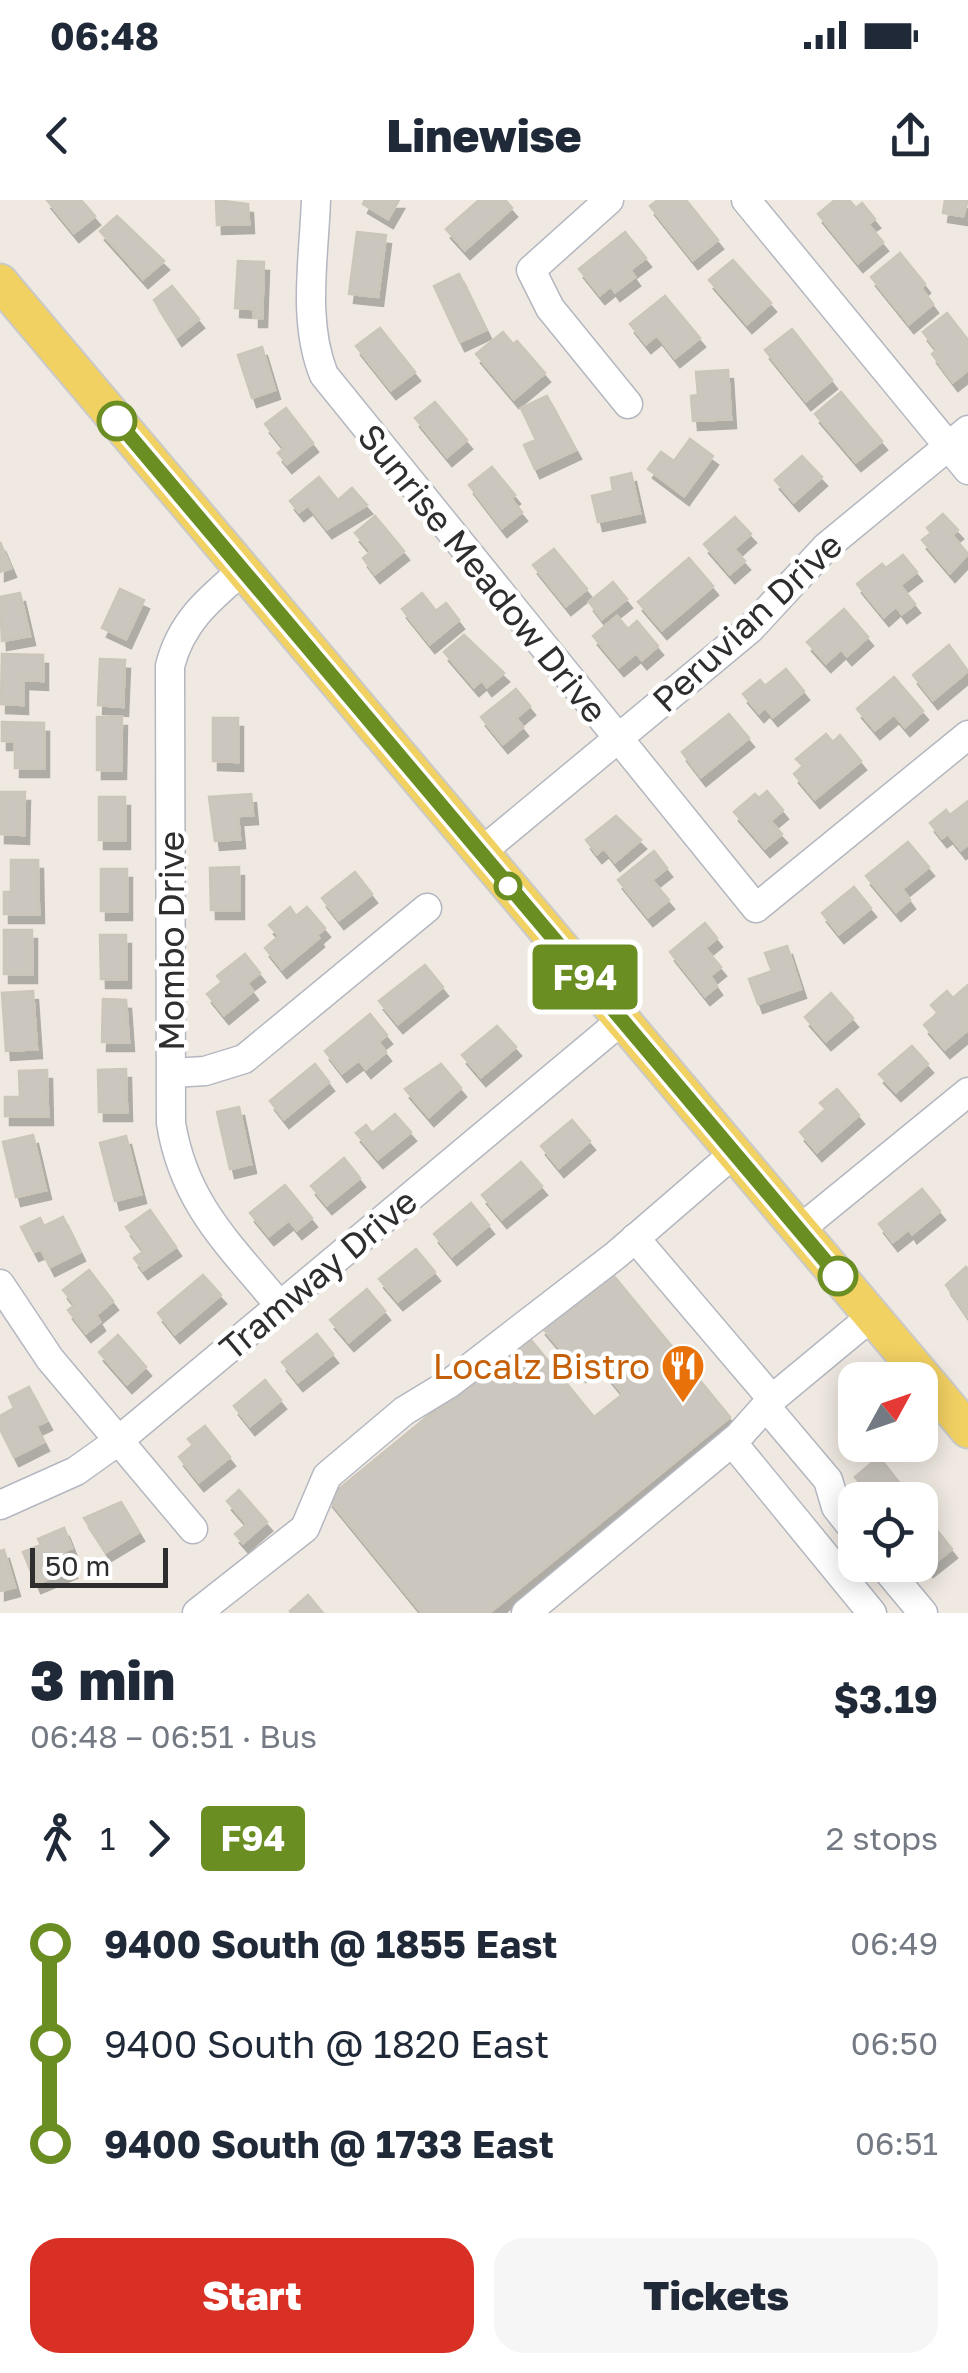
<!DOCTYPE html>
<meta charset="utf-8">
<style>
body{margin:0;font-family:"Golos Text",sans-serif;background:#f6f6f7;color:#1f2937;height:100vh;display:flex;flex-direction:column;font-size:38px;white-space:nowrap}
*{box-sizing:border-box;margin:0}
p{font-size:32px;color:#747a83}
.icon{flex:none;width:55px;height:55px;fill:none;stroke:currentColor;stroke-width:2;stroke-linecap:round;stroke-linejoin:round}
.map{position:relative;height:1413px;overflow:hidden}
.panel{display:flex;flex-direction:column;background:#fff;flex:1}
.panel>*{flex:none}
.badge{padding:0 20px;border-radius:8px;font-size:35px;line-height:65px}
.needle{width:65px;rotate:50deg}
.controls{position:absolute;left:838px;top:1162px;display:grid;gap:20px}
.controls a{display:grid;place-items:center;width:100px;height:100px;border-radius:20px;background:#fff;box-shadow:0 5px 25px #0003;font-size:50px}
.scale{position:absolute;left:30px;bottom:25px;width:138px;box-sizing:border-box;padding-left:10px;border:5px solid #2e2e2e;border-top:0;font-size:28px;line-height:35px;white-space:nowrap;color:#2e2e2e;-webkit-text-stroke:8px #fff;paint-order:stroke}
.map>.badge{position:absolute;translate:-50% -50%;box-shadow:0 0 0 5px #fff}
.legs{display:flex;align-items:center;gap:15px;height:110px;padding:0 30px;font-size:32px}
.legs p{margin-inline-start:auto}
.summary{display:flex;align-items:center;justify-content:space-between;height:170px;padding:0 30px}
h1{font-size:55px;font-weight:800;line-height:75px}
.button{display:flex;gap:20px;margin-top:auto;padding:20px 30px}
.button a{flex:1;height:115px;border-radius:30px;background:#d93025;color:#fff;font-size:40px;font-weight:800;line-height:115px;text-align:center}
.button a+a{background:#f6f6f7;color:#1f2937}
ul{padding:0 30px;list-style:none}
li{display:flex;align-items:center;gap:35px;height:100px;font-size:38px}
li i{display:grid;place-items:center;width:15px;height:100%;margin:0 12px;background:currentColor}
li i::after{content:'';width:25px;height:25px;margin:-12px;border:8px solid;border-radius:50%;background:#fff}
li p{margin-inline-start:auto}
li:first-child i{background:linear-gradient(#0000 50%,currentColor 0)}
li:last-child i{background:linear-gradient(currentColor 50%,#0000 0)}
.status{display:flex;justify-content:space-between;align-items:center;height:70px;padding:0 50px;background:#fff;direction:ltr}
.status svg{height:28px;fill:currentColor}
header{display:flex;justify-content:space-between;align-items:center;height:130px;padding:0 30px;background:#fff;font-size:45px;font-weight:800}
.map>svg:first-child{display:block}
.building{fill:#cbc7bf;stroke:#cbc5ba;stroke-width:2.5;filter:url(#shadow)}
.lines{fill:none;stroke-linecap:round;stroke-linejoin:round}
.minor-casing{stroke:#b4b7c1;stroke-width:31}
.major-casing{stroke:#c9c9c9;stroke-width:39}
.minor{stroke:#fff;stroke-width:28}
.major{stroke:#f2d163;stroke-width:35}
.line-1-casing{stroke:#fff;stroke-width:22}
.line-1{stroke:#6b8e23;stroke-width:15}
.stop-1-dot{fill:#fff;stroke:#6b8e23;stroke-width:5}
.labels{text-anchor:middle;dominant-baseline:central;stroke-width:9;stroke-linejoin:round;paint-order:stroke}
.street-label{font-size:35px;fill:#2e2e2e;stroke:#fff}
.food-label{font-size:35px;fill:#c56008;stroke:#fff;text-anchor:end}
</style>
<div class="status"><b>06:48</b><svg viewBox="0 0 49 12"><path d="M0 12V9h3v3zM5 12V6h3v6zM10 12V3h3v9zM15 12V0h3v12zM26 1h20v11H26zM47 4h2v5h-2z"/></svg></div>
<header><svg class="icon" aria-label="back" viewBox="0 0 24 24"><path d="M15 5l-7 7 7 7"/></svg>Linewise<svg class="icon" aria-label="share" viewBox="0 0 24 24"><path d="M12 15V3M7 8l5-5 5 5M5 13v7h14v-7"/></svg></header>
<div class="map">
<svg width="968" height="1413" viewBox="0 0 968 1413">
<defs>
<filter id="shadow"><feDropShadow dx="5" dy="9" stdDeviation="0" flood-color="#0004"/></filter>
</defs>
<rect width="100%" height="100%" fill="#efe9e1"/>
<g class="building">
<path d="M47 0H81L95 16 74 33Z"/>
<path d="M216 0 248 4 249 24 217 25Z"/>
<path d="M365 0H399L388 19 363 4Z"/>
<path d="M479 0H505L512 8 465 50 446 29Z"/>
<path d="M658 0H686L718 40 693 60 650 6Z"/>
<path d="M835 0H849L856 8 862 3 875 19 868 24 883 42 858 63 818 14Z"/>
<path d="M945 0H968L963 16 943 13Z"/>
<path d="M117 16 164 61 143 79 100 31Z"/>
<path d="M357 32 386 35 378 97 349 94Z"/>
<path d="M625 32 646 58 630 70 635 77 615 92 611 86 600 95 579 69Z"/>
<path d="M900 53 925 84 921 88 933 104 909 124 871 77Z"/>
<path d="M733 60 771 103 747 124 709 80Z"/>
<path d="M238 61 264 62 262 118H254V109L235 108Z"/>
<path d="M459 74 486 130 460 142 434 86Z"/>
<path d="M172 86 199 119 177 137 154 100Z"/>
<path d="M665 96 700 138 675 158 657 135 646 144 630 124Z"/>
<path d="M947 113 968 140V170L953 182 932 154 937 150 923 132Z"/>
<path d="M380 128 415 172 391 190 356 146Z"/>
<path d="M792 129 832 180 806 201 765 150Z"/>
<path d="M503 132 513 144 517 141 545 173 514 199 476 154Z"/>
<path d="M262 147 275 190 252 198 238 155Z"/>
<path d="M728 170 731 219 693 221 691 196 698 195 696 172Z"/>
<path d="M841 192 882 241 856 262 815 214Z"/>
<path d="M547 196 576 250 535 269 524 245 536 240 521 208Z"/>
<path d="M435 202 467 240 447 257 415 218Z"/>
<path d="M286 208 313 243 287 264 278 253 284 248 265 224Z"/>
<path d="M690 239 713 256 684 296 648 269 661 252 674 261Z"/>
<path d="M802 256 822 277 794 302 775 280Z"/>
<path d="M492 267 515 295 511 299 522 312 502 328 469 285Z"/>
<path d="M631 273 640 313 598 322 592 296 613 291 611 278Z"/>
<path d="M319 277 338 300 352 288 367 305 327 329 308 305 299 312 290 301Z"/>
<path d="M943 314 958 330 952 335 968 354 950 373 922 340 931 333 927 328Z"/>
<path d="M375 316 404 351 375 374 363 358 371 352 355 333Z"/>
<path d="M735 317 751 334 734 349 745 361 730 374 704 344Z"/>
<path d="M0 342 11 368 0 372Z"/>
<path d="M554 349 587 389 566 406 533 365Z"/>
<path d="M903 355 917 372 900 385 915 404 902 414 896 406 884 417 857 384 882 364 886 368Z"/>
<path d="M689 358 713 386 662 430 638 402Z"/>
<path d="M613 382 627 399 602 419 589 402Z"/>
<path d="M120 389 144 400 126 439 102 428Z"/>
<path d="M20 393 30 436 2 441 0 397Z"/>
<path d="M422 393 436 411 446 403 459 420 430 444 402 409Z"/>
<path d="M844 409 868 437 847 456 841 449 826 463 807 442Z"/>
<path d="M617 416 628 429 637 421 658 446 642 460 636 453 619 467 593 436Z"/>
<path d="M464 435 504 473 487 487 482 480 474 487 444 452Z"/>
<path d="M949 445 968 471 933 500 913 475Z"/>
<path d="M2 454 43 455V481L23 480V505L1 504Z"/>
<path d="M100 459 125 460 123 507 98 505Z"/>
<path d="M786 469 804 491 773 517 765 507 759 513 743 494 760 480 765 486Z"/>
<path d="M894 477 923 511 905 527 894 514 875 530 857 509Z"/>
<path d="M516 489 530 506 516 518 523 527 503 544 481 517Z"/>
<path d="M729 514 749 538 701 577 682 552Z"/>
<path d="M97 517H122L121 570H97Z"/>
<path d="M213 518H238V562L213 561Z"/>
<path d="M2 522 44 523V568H15V541H2Z"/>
<path d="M826 534 833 542 840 535 861 561 815 599 794 574 803 566 796 559Z"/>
<path d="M767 591 783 610 770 621 782 634 765 648 734 612 755 594 759 598Z"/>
<path d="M0 592H25L24 635 0 634Z"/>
<path d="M251 594 253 615 238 616 240 639 215 641 209 597Z"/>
<rect x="99" y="597" width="26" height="43"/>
<path d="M968 601V644L961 650 948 634 942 638 930 623 946 610 950 615Z"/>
<path d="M616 616 641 640 615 662 604 648 597 654 586 640Z"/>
<path d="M908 642 929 667 902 689 910 700 896 712 866 676Z"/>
<path d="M654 651 667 668 652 680 669 700 648 717 618 680Z"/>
<path d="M11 660H38L39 714H4V692H11Z"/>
<path d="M239 667V710H211L210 668Z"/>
<rect x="101" y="669" width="26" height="42"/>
<path d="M355 672 372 694 339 720 322 698Z"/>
<path d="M854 687 871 708 839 734 822 713Z"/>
<path d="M290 707 296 716 307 707 325 728 317 735 319 738 282 769 265 748 279 736 269 725Z"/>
<path d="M705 723 717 738 705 748 721 767 710 776 717 786 705 796 670 752Z"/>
<rect x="4" y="730" width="28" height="44"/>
<path d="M100 735H126V779H101Z"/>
<path d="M787 746 801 789 758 804 749 779 772 771 765 753Z"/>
<path d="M245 754 260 773 247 783 253 791 224 815 207 794 222 782 217 776Z"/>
<path d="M425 765 443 787 398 824 379 801Z"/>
<path d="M968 785V830L945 849 924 825 938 813 931 805 947 791 953 798Z"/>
<path d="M33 791 37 849 6 851 2 793Z"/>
<path d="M831 793 853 818 826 841 805 817Z"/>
<path d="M103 799 126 800 129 842H102Z"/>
<path d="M370 814 387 835 378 842 386 852 366 869 359 860 342 873 325 851Z"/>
<path d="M497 826 516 847 481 877 462 855Z"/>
<path d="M912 846 928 864 896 892 879 874Z"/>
<path d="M315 864 329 882 284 919 270 901Z"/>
<path d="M441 864 461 888 429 917 405 889Z"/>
<path d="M126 869 127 912H99L98 870Z"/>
<path d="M47 870 48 916H5V897H20L19 871Z"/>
<path d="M837 889 859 915 817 952 800 932 826 909 820 903Z"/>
<path d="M239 907 251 964 230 969 217 912Z"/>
<path d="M395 914 411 932 378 959 356 933 366 925 372 933Z"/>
<path d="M572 920 590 941 559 968 541 946Z"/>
<path d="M33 935 46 990 16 997 3 942Z"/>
<path d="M126 936 141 994 115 1001 100 943Z"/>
<path d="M344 958 360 978 327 1005 311 986Z"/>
<path d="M521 962 542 986 502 1019 482 995Z"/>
<path d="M285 985 312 1018 297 1030 289 1020 269 1036 250 1013Z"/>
<path d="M922 989 940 1011 912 1034 909 1029 893 1042 879 1024Z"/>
<path d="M471 1003 489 1025 452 1056 434 1034Z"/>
<path d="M150 1010 176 1047 143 1070 134 1058 144 1051 126 1027Z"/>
<path d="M63 1017 80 1052 50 1067 41 1049 34 1052 21 1027 40 1018 44 1026Z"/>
<path d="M416 1049 435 1072 398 1101 379 1079Z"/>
<path d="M966 1067 968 1069V1117L946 1085Z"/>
<path d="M89 1070 113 1101 96 1115 100 1122 86 1133 68 1110 75 1105 63 1090Z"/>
<path d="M609 1070 730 1217 489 1413H422L328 1298 527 1135 594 1217 623 1194 596 1161 581 1173 541 1126Z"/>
<path d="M203 1075 221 1095 175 1134 158 1113Z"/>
<path d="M367 1089 385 1111 349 1142 330 1120Z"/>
<path d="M317 1134 333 1154 298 1182 282 1162Z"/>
<path d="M118 1135 146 1167 127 1184 99 1152Z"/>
<path d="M265 1180 281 1200 250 1226 234 1206Z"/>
<path d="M29 1187 47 1221 36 1226 44 1242 14 1257 0 1229V1216L14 1208 9 1197Z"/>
<path d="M205 1226 230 1257 199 1282 179 1257 193 1245 188 1239Z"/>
<path d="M879 1257 913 1300H873L855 1277Z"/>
<path d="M239 1290 267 1322 243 1343 235 1334 247 1324 227 1301Z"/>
<path d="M121 1302 139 1332 106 1352 84 1318Z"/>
<path d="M920 1309 952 1349 928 1368 920 1358Z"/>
<path d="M64 1328 72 1348 64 1351 72 1369 36 1384 23 1352 41 1345 38 1339Z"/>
<path d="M4 1350 15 1387 0 1391V1351Z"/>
<path d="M308 1395 323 1413H292L290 1411Z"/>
</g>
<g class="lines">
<defs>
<g id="minor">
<path d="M316 0C314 58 302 121 324 175L756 708 968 535"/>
<path d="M609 0 531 70 550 108 628 204"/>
<path d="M746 0 968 270"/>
<path d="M243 370C209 399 181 422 170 466L171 923C184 1004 230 1045 280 1106"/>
<path d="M480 653 750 429 826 347 968 230"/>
<path d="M172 873 205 871 244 859 427 708"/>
<path d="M799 1030 968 892"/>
<path d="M635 1038 772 1199"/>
<path d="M0 1084 50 1159 193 1329"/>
<path d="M768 1209 828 1280 836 1307 855 1331"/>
<path d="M732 1242 872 1413"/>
<path d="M0 1305 76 1271 118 1241 622 820"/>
<path d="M883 1365 923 1413"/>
<path d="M197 1413 305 1328 327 1276 404 1211 450 1183 616 1055 733 954"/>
<path d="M526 1413 738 1237 772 1199 872 1116"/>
</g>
<path id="major" d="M0 82 968 1230"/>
</defs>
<use href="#minor" class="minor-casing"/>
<use href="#major" class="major-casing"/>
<use href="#minor" class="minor"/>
<use href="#major" class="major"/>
</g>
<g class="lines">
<defs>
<path id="line-1" d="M117 221 838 1076"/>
</defs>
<use href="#line-1" class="line-1-casing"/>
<use href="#line-1" class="line-1"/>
</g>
<defs>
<symbol id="restaurant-pin" viewBox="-11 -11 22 30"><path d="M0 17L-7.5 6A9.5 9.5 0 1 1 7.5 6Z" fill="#e8710a" stroke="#fff"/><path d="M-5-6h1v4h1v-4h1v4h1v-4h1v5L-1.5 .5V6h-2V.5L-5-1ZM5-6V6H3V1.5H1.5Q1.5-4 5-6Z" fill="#fff"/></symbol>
</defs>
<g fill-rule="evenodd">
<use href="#restaurant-pin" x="658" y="1141" width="50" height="68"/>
</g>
<g class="stop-1-dot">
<circle cx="117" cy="221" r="18"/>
<circle cx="508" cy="686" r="12"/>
<circle cx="838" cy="1076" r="18"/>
</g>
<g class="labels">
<g class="street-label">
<text transform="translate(483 373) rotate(51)">Sunrise Meadow Drive</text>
<text transform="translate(747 422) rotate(-43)">Peruvian Drive</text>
<text transform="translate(171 741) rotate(-90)">Mombo Drive</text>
<text transform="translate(318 1074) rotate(-40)">Tramway Drive</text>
</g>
<g class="food-label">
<text x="650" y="1166">Localz Bistro</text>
</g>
</g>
</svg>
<div class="controls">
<a><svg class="needle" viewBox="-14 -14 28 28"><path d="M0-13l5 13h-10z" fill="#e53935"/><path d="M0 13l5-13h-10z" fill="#747a83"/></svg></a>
<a><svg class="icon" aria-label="locate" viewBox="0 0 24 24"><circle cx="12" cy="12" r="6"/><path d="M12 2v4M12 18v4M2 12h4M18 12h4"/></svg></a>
</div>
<div class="scale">50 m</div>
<b class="badge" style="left:585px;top:777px;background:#6b8e23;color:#fff">F94</b>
</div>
<section class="panel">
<div class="summary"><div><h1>3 min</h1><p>06:48 – 06:51 · Bus</p></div><b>$3.19</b></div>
<div class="legs"><svg class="icon" aria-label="walk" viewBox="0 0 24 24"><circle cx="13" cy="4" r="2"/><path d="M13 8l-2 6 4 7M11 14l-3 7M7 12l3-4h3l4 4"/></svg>1<svg class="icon" aria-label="forward" viewBox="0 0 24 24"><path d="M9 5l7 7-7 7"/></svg><b class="badge" style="background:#6b8e23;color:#fff">F94</b><p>2 stops</p></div>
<ul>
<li><i style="color:#6b8e23"></i><b>9400 South @ 1855 East</b><p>06:49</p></li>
<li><i style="color:#6b8e23"></i><span>9400 South @ 1820 East</span><p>06:50</p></li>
<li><i style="color:#6b8e23"></i><b>9400 South @ 1733 East</b><p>06:51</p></li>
</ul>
<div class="button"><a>Start</a><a>Tickets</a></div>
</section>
